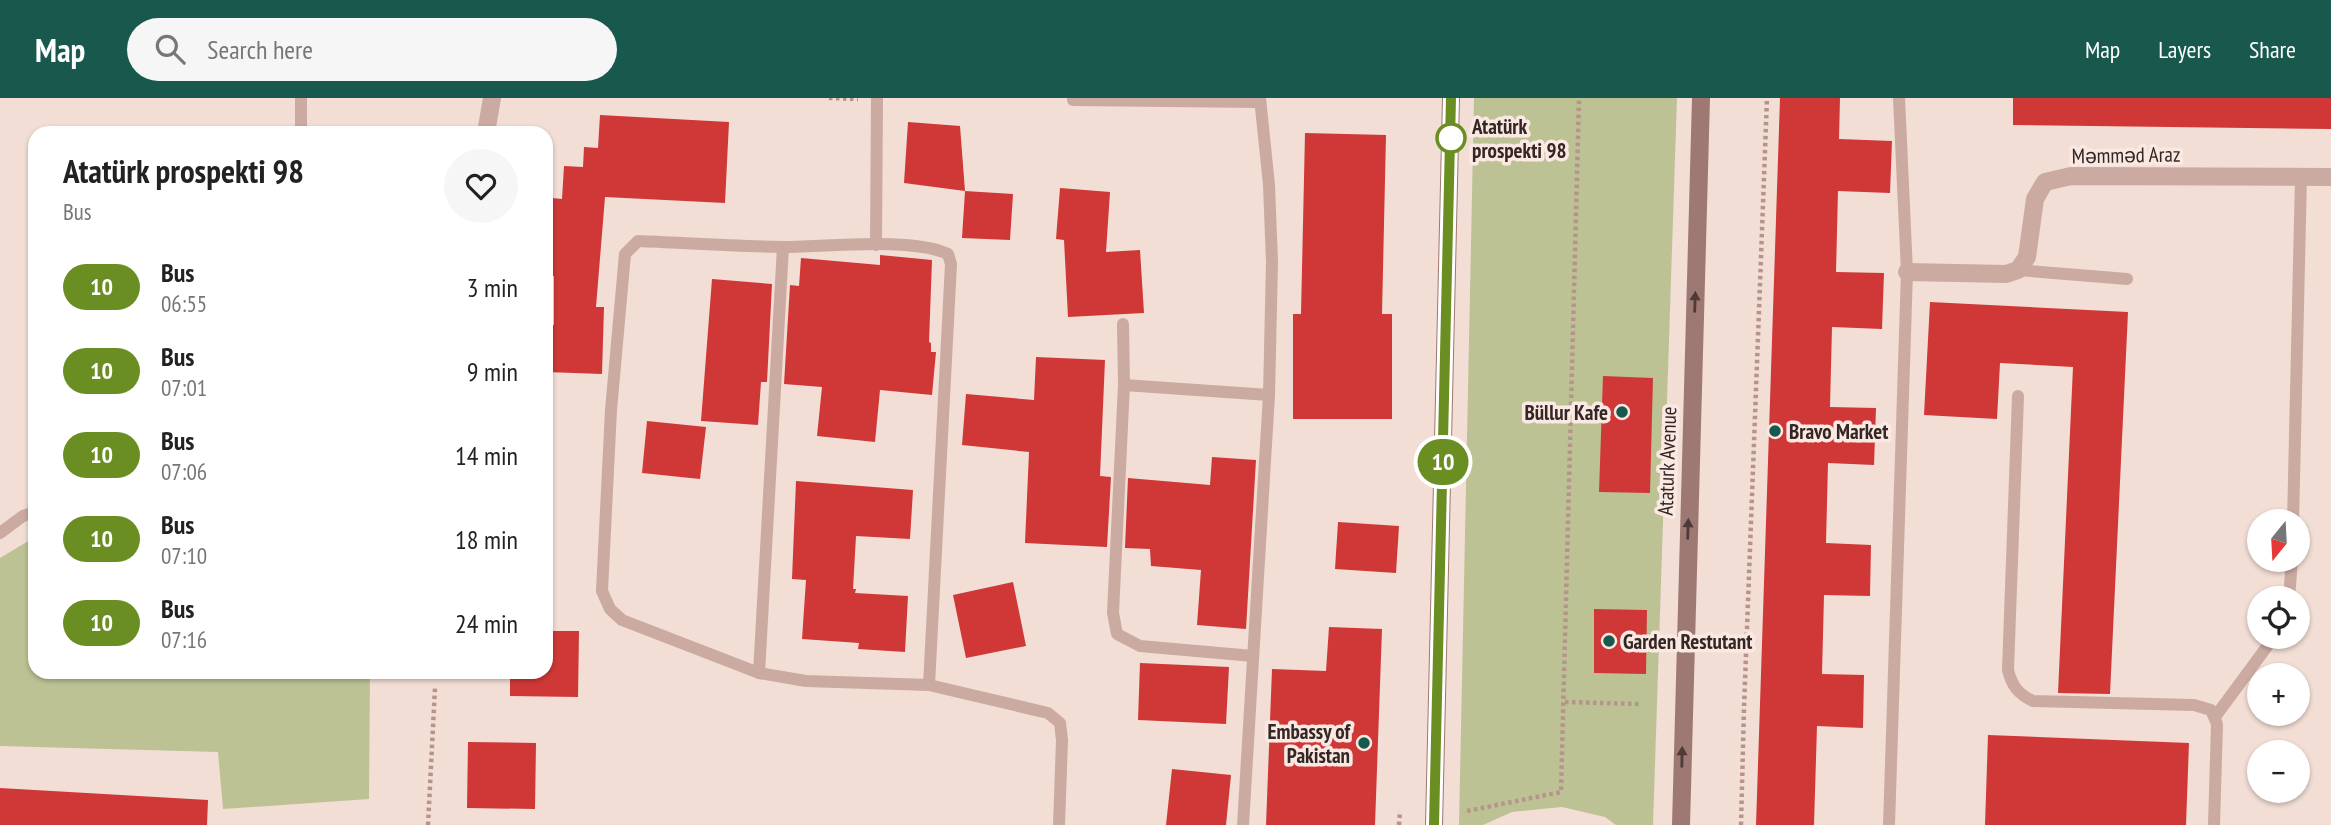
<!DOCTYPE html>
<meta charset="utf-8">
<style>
body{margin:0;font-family:"PT Sans Narrow",sans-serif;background:#f6f6f6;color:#222;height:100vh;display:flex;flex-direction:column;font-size:26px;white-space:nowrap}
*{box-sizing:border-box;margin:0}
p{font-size:23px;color:#767676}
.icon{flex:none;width:38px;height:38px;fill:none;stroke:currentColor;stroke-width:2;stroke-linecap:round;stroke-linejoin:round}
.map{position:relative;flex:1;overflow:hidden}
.panel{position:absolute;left:28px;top:28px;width:525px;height:553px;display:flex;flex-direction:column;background:#fff;border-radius:21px;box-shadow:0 2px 5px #0004}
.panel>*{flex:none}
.badge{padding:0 14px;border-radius:23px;font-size:24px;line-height:46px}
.needle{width:46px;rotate:198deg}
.tools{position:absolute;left:2247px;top:411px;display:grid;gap:14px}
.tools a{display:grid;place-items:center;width:63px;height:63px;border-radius:50%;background:#fff;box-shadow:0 2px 5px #0004;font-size:35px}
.map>.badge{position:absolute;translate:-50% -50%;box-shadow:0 0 0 4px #fff}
.round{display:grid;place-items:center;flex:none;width:74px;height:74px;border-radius:37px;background:#f6f6f6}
.head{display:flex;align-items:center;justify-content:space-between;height:119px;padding:0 35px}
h1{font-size:33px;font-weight:800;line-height:52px}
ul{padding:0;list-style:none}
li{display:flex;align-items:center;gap:21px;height:84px;padding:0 35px}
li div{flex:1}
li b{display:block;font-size:26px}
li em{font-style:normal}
li .badge{min-width:77px;font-weight:700;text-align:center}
header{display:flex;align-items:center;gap:42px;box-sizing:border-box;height:98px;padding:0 35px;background:#18584d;color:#fff}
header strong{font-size:33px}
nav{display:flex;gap:38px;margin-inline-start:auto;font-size:24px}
.search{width:490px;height:63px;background:#f6f6f6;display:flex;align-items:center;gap:18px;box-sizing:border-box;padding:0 24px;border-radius:38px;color:#767676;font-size:26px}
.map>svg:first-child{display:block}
.green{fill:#bdc295}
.building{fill:#cf3837}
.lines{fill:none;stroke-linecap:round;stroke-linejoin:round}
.path{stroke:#b6948b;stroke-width:4.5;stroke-dasharray:3.5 3.5;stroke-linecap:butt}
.service{stroke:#cbaaa1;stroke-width:12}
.minor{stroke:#cbaaa1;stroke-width:18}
.secondary{stroke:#9e7872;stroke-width:18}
.oneway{fill:#4e3a38}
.line-casing{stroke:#fff;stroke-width:16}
.line{stroke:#6b8e23;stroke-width:10}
.stop-dot{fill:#fff;stroke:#6b8e23;stroke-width:3.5}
.poi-dot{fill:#18584d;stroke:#fae9e2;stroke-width:2.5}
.labels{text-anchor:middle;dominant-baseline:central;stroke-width:7;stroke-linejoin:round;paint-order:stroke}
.stop-label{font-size:21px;font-weight:bold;fill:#342624;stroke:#fae9e2;text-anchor:start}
.street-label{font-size:21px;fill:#342624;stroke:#fae9e2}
.poi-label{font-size:21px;font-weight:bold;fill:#342624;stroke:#fae9e2;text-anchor:end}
</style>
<header>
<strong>Map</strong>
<div class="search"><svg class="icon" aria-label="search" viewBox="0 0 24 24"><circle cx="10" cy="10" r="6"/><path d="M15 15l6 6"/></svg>Search here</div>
<nav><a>Map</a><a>Layers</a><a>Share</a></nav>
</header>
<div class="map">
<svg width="2331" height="727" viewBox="0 0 2331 727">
<rect width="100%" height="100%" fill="#f2ded5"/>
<g class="green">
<path d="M1474 0H1677L1653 727H1616L1605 719 1562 709 1512 714 1483 727H1459Z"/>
<path d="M35 439V574H370L369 701 223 711 218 654 0 648V460Z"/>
</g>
<g class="building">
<path d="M1780 0H1840L1839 41 1892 43 1890 95 1838 93 1836 174 1884 175 1882 231 1832 229 1830 309 1876 310 1874 367 1828 365 1826 445 1871 447 1870 498 1824 497 1822 576 1864 577 1863 630 1817 628 1814 727H1756Z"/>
<path d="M2013 0H2331V31L2013 27Z"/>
<path d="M600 17 729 24 725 105 605 99 596 209H604L602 276 546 274V227H554V178H546L552 100 562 101 564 68 583 69 584 49 598 50Z"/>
<path d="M908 24 960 28 965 93 904 85Z"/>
<path d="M1305 35 1386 37 1382 216H1392V321H1293V216H1301Z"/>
<path d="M1060 90 1110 94 1106 154 1140 152 1144 215 1068 219 1064 142 1056 141Z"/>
<path d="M965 93 1013 96 1010 142 962 140Z"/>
<path d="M880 157 932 162 929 244 931 245V254H936L932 297 880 292 875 344 817 338 822 289 784 286 790 187 799 188 801 160 880 167Z"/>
<path d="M712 181 772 186 767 284H761L758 327 701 323Z"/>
<path d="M1930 204 2128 214 2110 596 2058 595 2073 269 2000 265 1997 321 1924 317Z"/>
<path d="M1036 259 1105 262 1100 378 1111 379 1107 449 1025 445 1029 354 962 347 966 296 1034 302Z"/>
<path d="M1603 278 1653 280 1650 395 1599 394Z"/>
<path d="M647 323 706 329 700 381 642 375Z"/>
<path d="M1212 359 1256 362 1246 531 1197 527 1201 472 1151 468 1150 451 1125 450 1128 380 1210 387Z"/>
<path d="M796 383 913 392 910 441 856 438 853 491H856L855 495 908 498 905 554 858 551 859 545 802 541 806 482 792 481Z"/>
<path d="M1338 424 1399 428 1396 475 1335 471Z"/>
<path d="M1013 484 1026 548 966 560 953 497Z"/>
<path d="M1594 511 1647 512 1646 576 1594 575Z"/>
<path d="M1329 529 1382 531 1375 727H1266L1272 571 1326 573Z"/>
<path d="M546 533H579L578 599 510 598V574H546Z"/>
<path d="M1140 565 1229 569 1226 626 1138 622Z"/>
<path d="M1988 637 2189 645 2186 727H1985Z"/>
<path d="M468 644 536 645 535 711 467 710Z"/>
<path d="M1172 671 1231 677 1226 727H1166Z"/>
<path d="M0 690 208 702 207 727H0Z"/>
</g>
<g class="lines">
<g class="path">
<path d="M829 0 858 1"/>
<path d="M1565 604 1640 606"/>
<path d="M1467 713 1561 694 1579 0"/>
<path d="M428 727 435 590"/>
<path d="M1399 727 1400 713"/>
<path d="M1741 727 1744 610 1767 0"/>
</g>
<g class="service">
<path d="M1073 2 1260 4"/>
<path d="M301 35V0"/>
<path d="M876 147 877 0"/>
<path d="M2018 172 2127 181"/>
<path d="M1123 226 1124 287 1113 515 1117 536 1140 548 1253 558"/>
<path d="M1124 287 1269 297"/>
<path d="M2018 298 2008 572C2012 588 2018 596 2033 603L2194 607 2211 612 2217 626 2214 727"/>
<path d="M2293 424 2301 79"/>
<path d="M0 435 23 418 35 414"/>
<path d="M2289 500 2292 462"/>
<path d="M759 575 783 149"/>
<path d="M929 587 951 166 948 156C912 139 825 149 783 149 735 148 686 145 638 143L625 156 611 312 602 493 610 511 622 522 759 575 806 583 929 587 1048 615 1060 625 1062 642 1059 727"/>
<path d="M2215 619 2274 539"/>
<path d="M1243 727 1269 297 1272 164 1269 87 1260 0"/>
<path d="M1889 727 1907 174 1899 0"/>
</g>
<g class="minor">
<path d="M486 35 492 0"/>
<path d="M1907 174 2006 176 2018 172 2027 159 2035 101 2045 84 2071 78 2331 79"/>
</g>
<g class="secondary">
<path d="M1434 727 1451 0"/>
<path d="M1681 727 1701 0"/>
</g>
</g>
<defs><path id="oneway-solid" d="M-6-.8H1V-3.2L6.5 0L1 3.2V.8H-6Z" transform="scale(1.75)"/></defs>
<g class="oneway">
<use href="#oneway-solid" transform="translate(1695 204) rotate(-88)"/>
<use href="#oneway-solid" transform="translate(1688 431) rotate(-88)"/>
<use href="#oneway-solid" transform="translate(1682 659) rotate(-89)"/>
</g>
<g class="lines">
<defs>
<path id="line" d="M1434 727 1451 0"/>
</defs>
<use href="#line" class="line-casing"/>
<use href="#line" class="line"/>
</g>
<circle class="stop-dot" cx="1451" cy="40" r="14"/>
<g class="poi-dot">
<circle cx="1622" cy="314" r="7"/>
<circle cx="1775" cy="333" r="7"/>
<circle cx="1609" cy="543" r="7"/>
<circle cx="1364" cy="645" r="7"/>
</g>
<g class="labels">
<g class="stop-label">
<text x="1472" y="28">Atatürk<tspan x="1472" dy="24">prospekti 98</tspan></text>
</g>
<g class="street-label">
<text transform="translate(2126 57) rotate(-1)">Məmməd Araz</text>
<text transform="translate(1667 363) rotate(-88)">Ataturk Avenue</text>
</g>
<g class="poi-label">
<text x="1608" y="314">Büllur Kafe</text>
<text x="1789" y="333" text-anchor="start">Bravo Market</text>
<text x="1623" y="543" text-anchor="start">Garden Restutant</text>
<text x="1350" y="633">Embassy of<tspan x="1350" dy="24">Pakistan</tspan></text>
</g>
</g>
</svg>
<div class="tools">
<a><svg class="needle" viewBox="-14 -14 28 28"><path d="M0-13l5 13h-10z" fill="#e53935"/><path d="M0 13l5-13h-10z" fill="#767676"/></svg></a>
<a><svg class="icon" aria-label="locate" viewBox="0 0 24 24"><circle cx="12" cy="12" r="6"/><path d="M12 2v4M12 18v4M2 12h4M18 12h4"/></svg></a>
<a>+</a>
<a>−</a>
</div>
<b class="badge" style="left:1443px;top:364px;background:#6b8e23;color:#fff">10</b>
<section class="panel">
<div class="head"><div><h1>Atatürk prospekti 98</h1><p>Bus</p></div><a class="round"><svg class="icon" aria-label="heart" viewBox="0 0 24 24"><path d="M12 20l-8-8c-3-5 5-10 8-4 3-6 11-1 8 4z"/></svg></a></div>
<ul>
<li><span class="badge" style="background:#6b8e23;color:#fff">10</span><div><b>Bus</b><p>06:55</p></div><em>3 min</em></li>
<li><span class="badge" style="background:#6b8e23;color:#fff">10</span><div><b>Bus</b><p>07:01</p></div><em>9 min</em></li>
<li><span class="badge" style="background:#6b8e23;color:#fff">10</span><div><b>Bus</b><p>07:06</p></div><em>14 min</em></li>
<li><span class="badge" style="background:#6b8e23;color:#fff">10</span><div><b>Bus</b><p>07:10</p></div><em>18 min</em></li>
<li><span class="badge" style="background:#6b8e23;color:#fff">10</span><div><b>Bus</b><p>07:16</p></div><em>24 min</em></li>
</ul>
</section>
</div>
